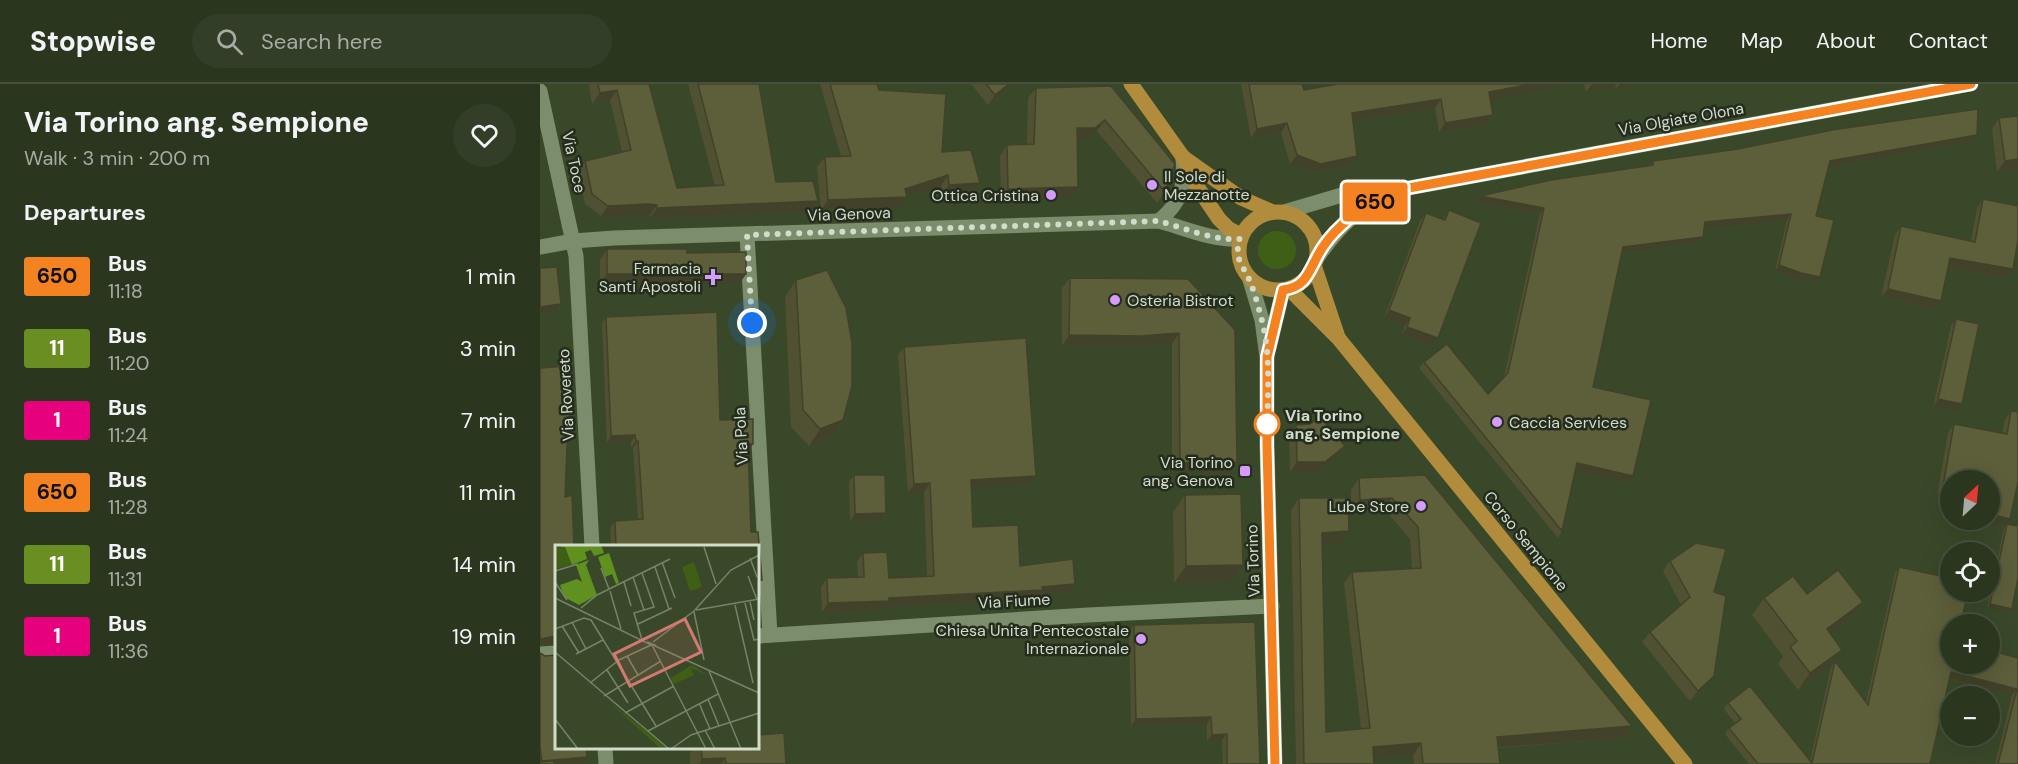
<!DOCTYPE html>
<meta charset="utf-8">
<style>
body{margin:0;font-family:"DM Sans",sans-serif;background:#333e28;color:#f1f3f6;height:100vh;display:flex;flex-direction:column;font-size:22px;white-space:nowrap}
*{box-sizing:border-box;margin:0}
p{font-size:20px;color:#a6aba4}
.icon{flex:none;width:33px;height:33px;fill:none;stroke:currentColor;stroke-width:2;stroke-linecap:round;stroke-linejoin:round}
.map{position:relative;flex:1;overflow:hidden}
.side{display:flex;flex-direction:column;background:#2b361f;width:540px}
.side>*{flex:none}
.badge{padding:0 12px;border-radius:4px;font-size:21px;line-height:39px}
.needle{width:39px;rotate:26deg}
.buttons{position:absolute;left:1400px;top:386px;display:grid;gap:12px}
.buttons a{display:grid;place-items:center;width:60px;height:60px;border-radius:50%;background:#2b361f;box-shadow:0 6px 24px #0002,0 0 0 2px #47503d;font-size:30px}
.you{position:absolute;width:30px;height:30px;margin:-15px;border:4px solid #fff;border-radius:50%;background:#1a73e8;box-shadow:0 0 0 9px #1a73e833}
.map>.badge{position:absolute;translate:-50% -50%;box-shadow:0 0 0 3px #fff}
h2{padding:0 24px;font-size:22px;line-height:54px}
.round{display:grid;place-items:center;flex:none;width:63px;height:63px;border-radius:32px;background:#333e28}
.headline{display:flex;align-items:center;justify-content:space-between;height:102px;padding:0 24px}
h1{font-size:28px;font-weight:800;line-height:45px}
ul{padding:0;list-style:none}
li{display:flex;align-items:center;gap:18px;height:72px;padding:0 24px}
li div{flex:1}
li b{display:block;font-size:22px}
li em{font-style:normal}
li .badge{min-width:66px;font-weight:700;text-align:center}
header{display:flex;align-items:center;gap:36px;box-sizing:border-box;height:84px;padding:0 30px;background:#2b361f;border-bottom:2px solid #47503d}
header strong{font-size:28px}
nav{display:flex;gap:33px;margin-inline-start:auto;font-size:21px}
.search{width:420px;height:54px;background:#333e28;display:flex;align-items:center;gap:15px;box-sizing:border-box;padding:0 21px;border-radius:33px;color:#a6aba4;font-size:22px}
main{display:flex;flex:1;min-height:0}
.map>svg:first-child{display:block}
.green{fill:#405f16}
.lines{fill:none;stroke-linecap:round;stroke-linejoin:round}
.minor{stroke:#7c8d6b;stroke-width:15}
.major{stroke:#b18c3d;stroke-width:15}
.wall{fill:#505132}
.shaded-wall{fill:#414229}
.building{fill:#5d5e3a;stroke:#414229;stroke-width:1.5}
.line-casing{stroke:#fff;stroke-width:14}
.line{stroke:#f58220;stroke-width:9}
.walk{stroke:#d2dcca;stroke-width:6;stroke-dasharray:0 10.8}
.poi-dot{fill:#d49cfc;stroke:#242c1e;stroke-width:2}
.stop-dot{fill:#fff;stroke:#f58220;stroke-width:3}
.labels{text-anchor:middle;dominant-baseline:central;stroke-width:5;stroke-linejoin:round;paint-order:stroke}
.street-label{font-size:16px;fill:#d2dcca;stroke:#242c1e}
.poi-label{font-size:16px;fill:#d2dcca;stroke:#242c1e;text-anchor:end}
.stop-label{font-size:16px;font-weight:bold;fill:#d2dcca;stroke:#242c1e;text-anchor:start}
.inset-road{fill:none;stroke:#768369;stroke-width:1.5}
.view{fill:#d47971;fill-opacity:0.15;stroke:#d47971;stroke-width:3}
.inset-edge{fill:none;stroke:#d2dcca;stroke-width:3}
</style>
<header>
<strong>Stopwise</strong>
<div class="search"><svg class="icon" aria-label="search" viewBox="0 0 24 24"><circle cx="10" cy="10" r="6"/><path d="M15 15l6 6"/></svg>Search here</div>
<nav><a>Home</a><a>Map</a><a>About</a><a>Contact</a></nav>
</header>
<main>
<section class="side">
<div class="headline"><div><h1>Via Torino ang. Sempione</h1><p>Walk · 3 min · 200 m</p></div><a class="round"><svg class="icon" aria-label="heart" viewBox="0 0 24 24"><path d="M12 20l-8-8c-3-5 5-10 8-4 3-6 11-1 8 4z"/></svg></a></div>
<h2>Departures</h2>
<ul>
<li><span class="badge" style="background:#f58220;color:#111">650</span><div><b>Bus</b><p>11:18</p></div><em>1 min</em></li>
<li><span class="badge" style="background:#6b8e23;color:#fff">11</span><div><b>Bus</b><p>11:20</p></div><em>3 min</em></li>
<li><span class="badge" style="background:#e6007e;color:#fff">1</span><div><b>Bus</b><p>11:24</p></div><em>7 min</em></li>
<li><span class="badge" style="background:#f58220;color:#111">650</span><div><b>Bus</b><p>11:28</p></div><em>11 min</em></li>
<li><span class="badge" style="background:#6b8e23;color:#fff">11</span><div><b>Bus</b><p>11:31</p></div><em>14 min</em></li>
<li><span class="badge" style="background:#e6007e;color:#fff">1</span><div><b>Bus</b><p>11:36</p></div><em>19 min</em></li>
</ul>
</section>
<div class="map">
<svg width="1478" height="680" viewBox="0 0 1478 680">
<rect width="100%" height="100%" fill="#394829"/>
<circle class="green" cx="737" cy="166" r="19"/>
<g class="lines">
<g class="minor">
<path d="M0 7 36 172 52 462"/>
<path d="M744 128 819 106H858L1431 0"/>
<path d="M619 137C642 117 645 104 643 73"/>
<path d="M207 151 230 551"/>
<path d="M0 163 33 157 74 154 619 137C644 144 674 157 700 155"/>
<path d="M777 174C803 136 816 128 855 107"/>
<path d="M710 196 722 236 727 273V361L735 680"/>
<path d="M729 264 743 206"/>
<path d="M218 552 548 531 732 522"/>
<path d="M0 570 16 569"/>
<path d="M65 664 66 680"/>
</g>
<g class="major">
<path d="M591 0 643 73 654 98 679 135 689 145 701 151"/>
<path d="M643 73 701 114 733 128"/>
<circle cx="738" cy="167" r="39"/>
<path d="M774 181 798 253"/>
<path d="M749 205 799 255 1145 680"/>
</g>
</g>
<g class="wall">
<path d="M49 0H109L137 104 175 102 148 0H219L236 98 278 117 270 128 110 134V131H101L61 132 45 120 38 87 45 77 82 68 70 16 52 20Z"/>
<path d="M280 0H337L339 6 402 68 440 99 433 109 402 111 401 102 367 112 360 123 281 126 277 83 285 73 301 72Z"/>
<path d="M431 0H474L448 21Z"/>
<path d="M701 0H762L764 6 950 16 953 31 946 40 899 48 895 24 813 37 817 72 811 81 775 89 750 80 741 49 711 54Z"/>
<path d="M1044 0H1096L1076 5 1075 2 1046 8Z"/>
<path d="M571 2 625 108 617 119 557 47 548 55H537L538 103 531 114 461 116 460 72 467 61 487 60 488 14 496 4Z"/>
<path d="M1478 32V85L1457 88 1452 45 1459 34Z"/>
<path d="M1437 51 1433 57 1289 82 1276 132V199L1257 195 1235 187 1247 136 1164 144 1163 153 1159 159 1082 168 1053 303 1089 399 1035 386 1022 447 1018 454 879 284 884 278 948 310 964 293 1000 130 935 118 940 112 1110 81 1113 77Z"/>
<path d="M1443 115 1473 185 1467 194 1408 184 1395 225 1341 213 1355 151 1361 142 1431 157 1437 124Z"/>
<path d="M909 126 892 262 862 250 865 242 844 234 880 137 886 129 903 136Z"/>
<path d="M67 165 147 169 206 190 199 200H60V176Z"/>
<path d="M530 194 648 195 690 389H632V260L592 262H522V204Z"/>
<path d="M256 196 303 336 291 353 269 362 251 343 245 213Z"/>
<path d="M66 233 180 336 213 360 208 366 211 448 218 462H71L70 444 75 437 98 436 93 364H91V358L67 359 62 240Z"/>
<path d="M1416 235 1417 328 1393 323 1411 242Z"/>
<path d="M364 263 490 400 431 404 433 443 480 482 529 508 499 511 497 515 345 523 343 526 282 528 281 503 287 494 318 493 317 478 323 469 349 494 387 493 384 408 368 409 358 271Z"/>
<path d="M1471 327 1467 440 1472 525 1469 529 1447 524 1464 444 1444 439 1445 435H1449V396L1397 411 1408 349 1414 340 1462 349 1465 336Z"/>
<path d="M756 341 805 362 797 373 778 388H750L749 352Z"/>
<path d="M314 391 346 429 341 437H310L309 398Z"/>
<path d="M885 391 1084 654 958 664 960 680H874L873 671 834 674V680H756L751 426 759 414 801 459 782 460 786 648 821 645 804 499 812 488 872 484 870 455 844 425 811 428V406L819 394Z"/>
<path d="M645 411 703 481 691 498 634 499 633 428Z"/>
<path d="M1130 477 1174 508 1167 602 1150 617 1102 558 1110 548 1141 521 1123 487Z"/>
<path d="M1359 483 1410 579 1478 574V680H1455L1472 611 1409 595 1390 680H1209L1185 650 1189 644 1195 639 1184 625 1188 619 1270 677 1291 583 1295 577 1326 618 1355 489Z"/>
<path d="M1224 514 1311 534 1290 550 1302 566 1290 582 1258 606 1238 580 1243 572 1212 531Z"/>
<path d="M594 541 720 680H683L682 656 667 657V640L591 642 589 547Z"/>
<path d="M154 663H218L246 680H150V670Z"/>
</g>
<g class="shaded-wall">
<path d="M469 0H474L448 21 455 11Z"/>
<path d="M992 0H1032L943 17 949 8Z"/>
<path d="M1052 0H1077L1075 2 1046 8Z"/>
<path d="M1080 0H1096L1076 5Z"/>
<path d="M77 6 70 16 52 20 60 9Z"/>
<path d="M901 15 895 24 806 38 812 29Z"/>
<path d="M953 31 946 40 899 48 905 39Z"/>
<path d="M565 36 557 47 548 55H529L537 44Z"/>
<path d="M747 39 741 49 711 54 717 45Z"/>
<path d="M1437 51 1433 57 1286 83 1290 77Z"/>
<path d="M757 71 817 72 811 81 775 89 750 80Z"/>
<path d="M1478 75V85L1457 88 1465 77Z"/>
<path d="M408 91 401 102 364 113H367L360 123 281 126 288 116 365 105Z"/>
<path d="M440 99 433 109 402 111 409 101Z"/>
<path d="M538 103 531 114 461 116 468 105Z"/>
<path d="M940 112 1004 124 1000 130 935 118Z"/>
<path d="M278 117 270 128 110 134 117 124Z"/>
<path d="M108 120 117 121 110 131 61 132 68 122Z"/>
<path d="M1251 130 1247 136 1161 145 1165 138Z"/>
<path d="M1163 153 1159 159 1079 169 1083 163Z"/>
<path d="M1410 174 1473 185 1467 194 1404 183Z"/>
<path d="M1239 181 1280 193 1276 199 1257 195 1235 187Z"/>
<path d="M67 190H206L199 200H60Z"/>
<path d="M1348 205 1401 217 1395 225 1341 213Z"/>
<path d="M21 220 16 227 0 229V223Z"/>
<path d="M849 226 870 234 865 242 844 234Z"/>
<path d="M867 243 898 254 892 262 862 250Z"/>
<path d="M639 249 632 260 592 262H522L529 251Z"/>
<path d="M1398 315 1422 320 1417 328 1393 323Z"/>
<path d="M303 336 291 353 269 362 280 345Z"/>
<path d="M95 351 91 358 67 359 71 352Z"/>
<path d="M96 357H98L93 364H91Z"/>
<path d="M208 360H213L209 366 203 367Z"/>
<path d="M805 362 797 373 778 388H750L757 378Z"/>
<path d="M697 378 690 389H632L640 379Z"/>
<path d="M1037 379 1093 392 1089 399 1032 386Z"/>
<path d="M496 392 490 400 425 405 431 396Z"/>
<path d="M390 399 384 408 368 409 374 400Z"/>
<path d="M1403 402 1410 403V413L1397 411Z"/>
<path d="M1449 410 1454 411 1449 418Z"/>
<path d="M852 414 844 425 811 428 820 416Z"/>
<path d="M346 429 341 437H310L315 430Z"/>
<path d="M1450 430 1470 435 1464 444 1444 439 1447 435H1449Z"/>
<path d="M809 447 801 459 774 461 782 449Z"/>
<path d="M703 481 691 498 634 499 646 482Z"/>
<path d="M535 500 529 508 499 511 497 515 345 523 343 526 282 528 288 519Z"/>
<path d="M1323 518 1311 534 1275 562 1287 545Z"/>
<path d="M1450 520 1472 525 1469 529 1447 524Z"/>
<path d="M16 552V560L0 561V555Z"/>
<path d="M1302 566 1290 582 1258 606 1270 589Z"/>
<path d="M1411 588 1477 605 1472 611 1407 594Z"/>
<path d="M1174 592 1167 602 1150 617 1158 607Z"/>
<path d="M671 633 667 640 591 642 596 635Z"/>
<path d="M1092 642 1084 654 949 664 957 653Z"/>
<path d="M687 650 682 656 667 657 672 651Z"/>
<path d="M881 659 873 671 825 675 833 663Z"/>
<path d="M47 673 42 680H0L2 677Z"/>
<path d="M185 674 181 680H159L162 675Z"/>
</g>
<g class="building">
<path d="M58 0H109L137 104 184 101 158 0H219L236 98 273 97 278 117 117 124V121L108 120 68 122 52 110 45 77 91 66 77 6 60 9Z"/>
<path d="M290 0H337L339 6 406 10 402 68 431 66 440 99 409 101 408 91 365 105 367 113 288 116 285 73 311 72Z"/>
<path d="M446 0H469L455 11Z"/>
<path d="M709 0H762L764 6 798 0H992L949 8 953 31 905 39 901 15 812 29 817 72 781 80 757 71 747 39 717 45Z"/>
<path d="M571 2 635 80 625 108 565 36 555 44H537L538 103 468 105 467 61 494 60 496 4Z"/>
<path d="M1438 25 1437 51 1290 77 1276 132 1294 136 1280 193 1261 189 1239 181 1251 130 1165 138 1163 153 1083 163 1053 303 1111 316 1093 392 1037 379 1022 447 884 278 907 260 948 310 968 289 1004 124 940 112 1011 96 1113 81V77L1198 65 1292 46Z"/>
<path d="M1478 32V75L1465 77 1459 34Z"/>
<path d="M1443 115 1478 122V156L1473 185 1410 174 1401 217 1348 205 1361 142 1435 158Z"/>
<path d="M909 126 941 139 898 254 867 243 870 234 849 226 886 129 905 136Z"/>
<path d="M67 165H147V169L206 168V190H67Z"/>
<path d="M17 183 21 220 0 223V184Z"/>
<path d="M287 186 306 224 312 259V302L303 336 280 345 263 326 256 196Z"/>
<path d="M530 194 648 195 695 246 697 378 640 379 639 249 600 252 529 251Z"/>
<path d="M177 228 180 336 213 335V360H208L211 448H218L222 496H218V462H76L75 437 103 435 98 357H96L95 351 71 352 66 233Z"/>
<path d="M1416 235 1439 240 1422 320 1398 315Z"/>
<path d="M486 254 496 392 431 396 433 443 478 441 480 482 533 475 535 500 502 503 503 506 349 514V517L288 519 287 494 324 493 323 469 347 468 349 494 394 492 390 399 374 400 364 263Z"/>
<path d="M27 282 30 340H28L25 413 32 411 34 462H16V552L0 555V284Z"/>
<path d="M1471 327 1478 328V398L1470 435 1450 430 1454 411 1449 410V396H1410V403L1403 402 1414 340 1467 350Z"/>
<path d="M780 333 805 362 785 378H757L756 341 770 340Z"/>
<path d="M314 391H345L346 429 315 430Z"/>
<path d="M885 391 1092 642 957 653 960 680H883L881 659 833 663 834 680H764L759 414H808L809 447 782 449 786 648 830 644 812 488 881 484 878 443 852 414 820 416 819 394Z"/>
<path d="M701 410 703 481 646 482 645 411Z"/>
<path d="M1467 440 1478 442V494L1472 525 1450 520Z"/>
<path d="M1156 459 1186 465 1174 508 1186 512 1174 592 1158 607 1110 548 1150 513 1130 477Z"/>
<path d="M1359 483 1410 494V507H1428L1421 540H1410V579H1449V566L1478 574V680H1458L1477 605 1411 588 1390 680H1218L1189 644 1201 635 1188 619 1210 602 1272 679 1295 577 1328 621Z"/>
<path d="M1298 486 1323 518 1287 545 1302 566 1270 589 1250 563 1257 557 1224 514 1253 492 1267 510Z"/>
<path d="M715 538 720 680H687V650L672 651 671 633 596 635 594 541Z"/>
<path d="M0 569 5 572 16 571V663H46L47 673 2 677 0 663Z"/>
<path d="M244 649 246 680H186L185 674 162 675 161 663H218V651Z"/>
<path d="M14 677V680H0V678Z"/>
</g>
<g class="lines">
<defs>
<path id="line" d="M735 680 727 361V273L743 206C765 203 768 190 777 173 783 161 793 149 803 140 818 125 839 116 858 106L1431 0"/>
</defs>
<use href="#line" class="line-casing"/>
<use href="#line" class="line"/>
<path class="walk" d="M212 239 207 151 619 137C644 144 674 157 700 155 693 176 704 181 710 198 715 209 718 222 721 233 731 269 728 308 727 345V340"/>
</g>
<g class="poi-dot">
<circle cx="612" cy="101" r="6"/>
<circle cx="511" cy="111" r="6"/>
<path d="M170 184h6v6h6v6h-6v6h-6v-6h-6v-6h6z"/>
<circle cx="575" cy="216" r="6"/>
<circle cx="957" cy="338" r="6"/>
<rect x="699" y="381" width="12" height="12" rx="3"/>
<circle cx="881" cy="422" r="6"/>
<circle cx="601" cy="555" r="6"/>
</g>
<circle class="stop-dot" cx="727" cy="340" r="12"/>
<g class="labels">
<g class="street-label">
<text transform="translate(1141 35) rotate(-10)">Via Olgiate Olona</text>
<text transform="translate(34 78) rotate(78)">Via Toce</text>
<text transform="translate(309 130) rotate(-2)">Via Genova</text>
<text transform="translate(26 311) rotate(-93)">Via Rovereto</text>
<text transform="translate(201 352) rotate(-93)">Via Pola</text>
<text transform="translate(986 457) rotate(51)">Corso Sempione</text>
<text transform="translate(713 477) rotate(-92)">Via Torino</text>
<text transform="translate(474 517) rotate(-3)">Via Fiume</text>
</g>
<g class="poi-label">
<text x="624" y="92" text-anchor="start">Il Sole di<tspan x="624" dy="18">Mezzanotte</tspan></text>
<text x="499" y="111">Ottica Cristina</text>
<text x="161" y="184">Farmacia<tspan x="161" dy="18">Santi Apostoli</tspan></text>
<text x="587" y="216" text-anchor="start">Osteria Bistrot</text>
<text x="969" y="338" text-anchor="start">Caccia Services</text>
<text x="693" y="378">Via Torino<tspan x="693" dy="18">ang. Genova</tspan></text>
<text x="869" y="422">Lube Store</text>
<text x="589" y="546">Chiesa Unita Pentecostale<tspan x="589" dy="18">Internazionale</tspan></text>
</g>
<g class="stop-label">
<text x="745" y="331">Via Torino<tspan x="745" dy="18">ang. Sempione</tspan></text>
</g>
</g>
<g transform="translate(15 461)">
<rect width="204" height="204" fill="#394829"/>
<path d="M0 2H10L17 20 0 24ZM139 17 147 42 135 46 127 22ZM137 120 152 130 136 123 139 130 119 139 116 133ZM54 157 96 190 112 204H106Z" fill="#405f16"/>
<path d="M0 0H46L49 8 39 11 36 5 30 7 32 14 17 20 10 2ZM54 8 64 38 61 39 57 29 50 32 43 12ZM34 15 31 20 42 50 24 60 9 52 5 40 22 34 27 37 21 20Z" fill="#60901e"/>
<path class="inset-road" d="M149 2 161 39M195 13 202 32M107 17 120 53M100 22 114 64M46 23 54 44M0 26 23 19M193 31 202 55M78 32 89 65M0 37 12 55M69 37 76 61M55 46 66 84M0 53 98 101 100 100 92 97M195 57 199 75M190 58 199 95 204 94M180 60 198 138M26 63 42 50 115 14M141 65 204 54M139 67 149 115M36 75 101 181M17 77 31 104M83 79 117 63M7 81 24 108M0 84 29 73 36 75M87 95 79 68 99 62 87 28M98 97 139 66 176 25 204 10M100 101 204 148M98 102 151 204M0 107 114 204M21 109 48 95M72 111 83 130M52 125 73 158M154 126 186 204M35 138 64 115 96 100M49 151 106 116M153 154 164 181M144 158 155 184M70 168 119 141M0 174 23 204M150 185 160 204M93 186 163 149M116 204 136 190 204 168"/>
<path class="view" d="M130 74 146 107 75 141 59 109Z"/>
<rect width="204" height="204" class="inset-edge"/>
</g>
</svg>
<div class="buttons">
<a><svg class="needle" viewBox="-14 -14 28 28"><path d="M0-13l5 13h-10z" fill="#e53935"/><path d="M0 13l5-13h-10z" fill="#a6aba4"/></svg></a>
<a><svg class="icon" aria-label="locate" viewBox="0 0 24 24"><circle cx="12" cy="12" r="6"/><path d="M12 2v4M12 18v4M2 12h4M18 12h4"/></svg></a>
<a>+</a>
<a>−</a>
</div>
<div class="you" style="left:212px;top:239px"></div>
<b class="badge" style="left:835px;top:118px;background:#f58220;color:#111">650</b>
</div>
</main>
